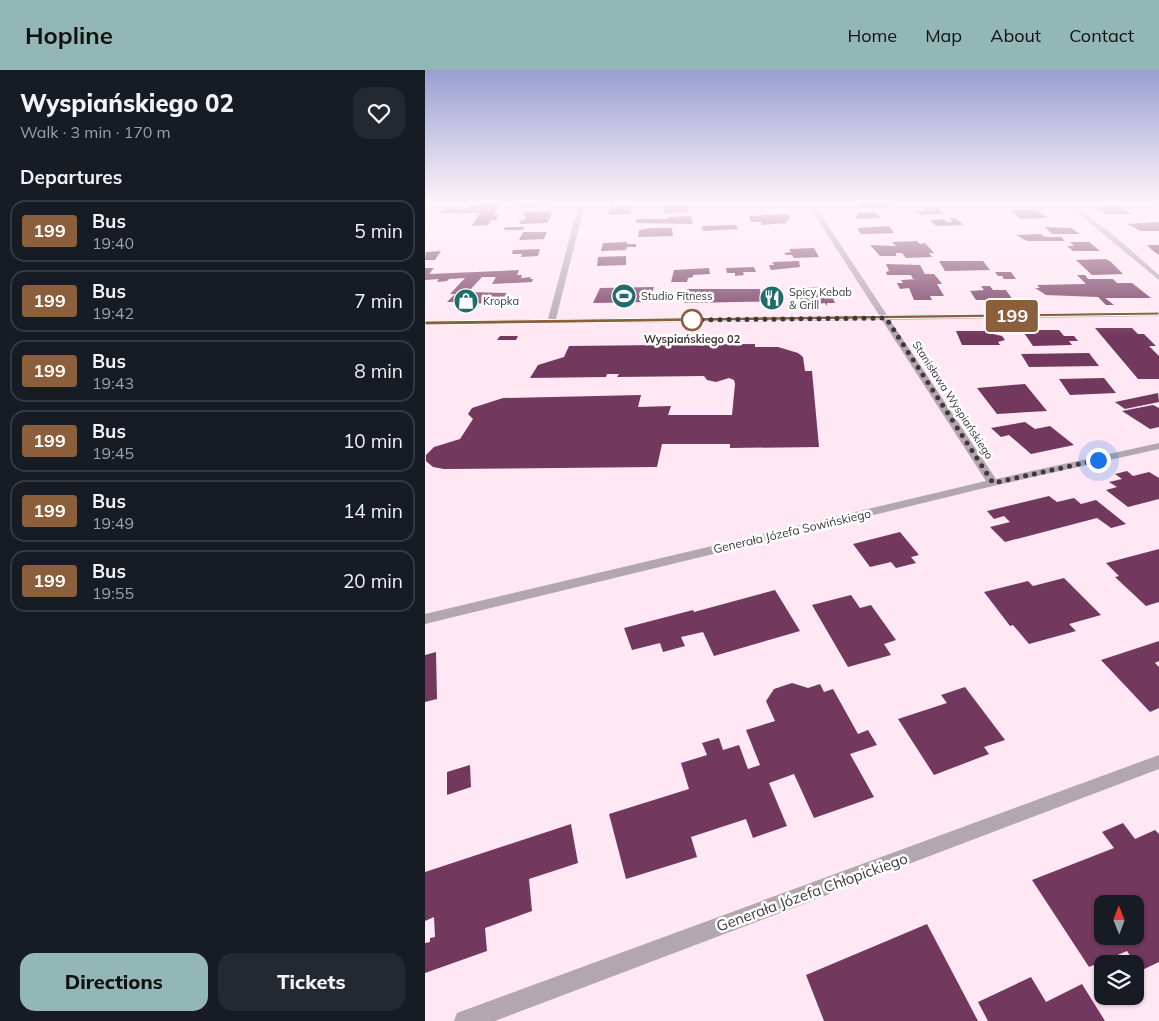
<!DOCTYPE html>
<meta charset="utf-8">
<style>
body{margin:0;font-family:Mulish,sans-serif;background:#242831;color:#f1f3f6;height:100vh;display:flex;flex-direction:column;font-size:19px;white-space:nowrap}
*{box-sizing:border-box;margin:0}
p{font-size:16px;color:#9ea1a6}
.icon{flex:none;width:28px;height:28px;fill:none;stroke:currentColor;stroke-width:2;stroke-linecap:round;stroke-linejoin:round}
.map{position:relative;flex:1;overflow:hidden}
.sheet{display:flex;flex-direction:column;background:#171b24;width:425px}
.sheet>*{flex:none}
.badge{padding:0 10px;border-radius:4px;font-size:18px;line-height:32px}
.needle{width:32px;rotate:359deg}
.buttons{position:absolute;left:669px;top:825px;display:grid;gap:10px}
.buttons a{display:grid;place-items:center;width:50px;height:50px;border-radius:10px;background:#171b24;box-shadow:0 1px 4px #0004;font-size:25px}
.you{position:absolute;width:25px;height:25px;margin:-12px;border:4px solid #fff;border-radius:50%;background:#1a73e8;box-shadow:0 0 0 8px #1a73e833}
.map>.badge{position:absolute;translate:-50% -50%;box-shadow:0 0 0 2px #fff}
h2{padding:0 20px;font-size:19px;line-height:45px}
.round{display:grid;place-items:center;flex:none;width:52px;height:52px;border-radius:15px;background:#242831}
.head{display:flex;align-items:center;justify-content:space-between;height:85px;padding:0 20px}
h1{font-size:24px;font-weight:800;line-height:38px}
.primary-button{display:flex;gap:10px;margin-top:auto;padding:10px 20px}
.primary-button a{flex:1;height:58px;border-radius:15px;background:#93b6b7;color:#111;font-size:20px;font-weight:800;line-height:58px;text-align:center}
.primary-button a+a{background:#242831;color:#f1f3f6}
ul{padding:0;list-style:none}
li{display:flex;align-items:center;gap:15px;height:62px;margin:0 10px 8px;padding:0 10px;border:2px solid #363941;border-radius:15px}
li div{flex:1}
li b{display:block;font-size:19px}
li em{font-style:normal}
li .badge{min-width:55px;font-weight:700;text-align:center}
header{display:flex;align-items:center;gap:30px;box-sizing:border-box;height:70px;padding:0 25px;background:#93b6b7;color:#111}
header strong{font-size:24px}
nav{display:flex;gap:28px;margin-inline-start:auto;font-size:18px}
main{display:flex;flex:1;min-height:0}
.map>svg:first-child{display:block}
.building{fill:#72385d;fill-rule:evenodd}
.lines{fill:none;stroke-linecap:round;stroke-linejoin:round}
.minor{fill:#b1a7ac;fill-rule:evenodd}
.line{fill:#8b5e3c;stroke:#fff}
.walk{stroke:#41383d;stroke-width:5;stroke-dasharray:0 9}
.stop-dot{fill:#fff;stroke:#8b5e3c;stroke-width:2.5}
.labels{text-anchor:middle;dominant-baseline:central;stroke-width:5;stroke-linejoin:round;paint-order:stroke}
.far-poi-label{font-size:11px;fill:#41383d;stroke:#fff;text-anchor:start}
.far-stop-label{font-size:11px;font-weight:bold;fill:#41383d;stroke:#fff}
.far-street-label{font-size:11px;fill:#41383d;stroke:#fff}
.street-label{font-size:12px;fill:#41383d;stroke:#fff}
.near-street-label{font-size:15px;fill:#41383d;stroke:#fff}
</style>
<header>
<strong>Hopline</strong>
<nav><a>Home</a><a>Map</a><a>About</a><a>Contact</a></nav>
</header>
<main>
<section class="sheet">
<div class="head"><div><h1>Wyspiańskiego 02</h1><p>Walk · 3 min · 170 m</p></div><a class="round"><svg class="icon" aria-label="heart" viewBox="0 0 24 24"><path d="M12 20l-8-8c-3-5 5-10 8-4 3-6 11-1 8 4z"/></svg></a></div>
<h2>Departures</h2>
<ul>
<li><span class="badge" style="background:#8b5e3c;color:#fff">199</span><div><b>Bus</b><p>19:40</p></div><em>5 min</em></li>
<li><span class="badge" style="background:#8b5e3c;color:#fff">199</span><div><b>Bus</b><p>19:42</p></div><em>7 min</em></li>
<li><span class="badge" style="background:#8b5e3c;color:#fff">199</span><div><b>Bus</b><p>19:43</p></div><em>8 min</em></li>
<li><span class="badge" style="background:#8b5e3c;color:#fff">199</span><div><b>Bus</b><p>19:45</p></div><em>10 min</em></li>
<li><span class="badge" style="background:#8b5e3c;color:#fff">199</span><div><b>Bus</b><p>19:49</p></div><em>14 min</em></li>
<li><span class="badge" style="background:#8b5e3c;color:#fff">199</span><div><b>Bus</b><p>19:55</p></div><em>20 min</em></li>
</ul>
<div class="primary-button"><a>Directions</a><a>Tickets</a></div>
</section>
<div class="map">
<svg width="734" height="951" viewBox="0 0 734 951">
<rect width="100%" height="100%" fill="#ffe7f4"/>
<g class="building">
<path d="M52 133H76L69 145H74L71 150H66L63 155 47 156 55 143H15L21 138 39 139 41 137 50 136Z"/>
<path d="M93 133H127L126 136 100 137 92 136Z"/>
<path d="M436 133H468L471 137 436 138 434 135 437 134Z"/>
<path d="M263 134 264 142 239 143 238 135Z"/>
<path d="M689 135 696 137 707 144H681L670 138Z"/>
<path d="M185 136 207 137 205 144 183 145Z"/>
<path d="M498 138H512L520 144 496 145 491 141 500 140Z"/>
<path d="M610 139 622 148 595 149 586 140Z"/>
<path d="M127 141 125 144H127L122 153 94 154 96 150H100L101 146H98L100 142Z"/>
<path d="M450 142 456 148 432 149 430 146H433L431 143Z"/>
<path d="M363 144 365 148H363L364 151H360L362 153 337 155 336 152H326L324 146Z"/>
<path d="M266 146 268 154 211 153V149H243V147Z"/>
<path d="M530 148 539 155 511 156 505 150 519 149 522 152H528L524 149Z"/>
<path d="M734 152V161H716L702 154Z"/>
<path d="M311 155 313 159 278 161 277 156Z"/>
<path d="M464 156 469 163 440 164H436L432 158Z"/>
<path d="M80 157H99L98 160H79Z"/>
<path d="M620 157 646 158 655 164H627Z"/>
<path d="M226 158H247L248 166 213 167 214 160Z"/>
<path d="M98 162H122L119 169 94 170Z"/>
<path d="M616 164 620 167H636L640 171H602L591 165Z"/>
<path d="M492 171 495 174 500 173 509 183H504L507 187 481 188 477 183H471V186H455L445 175 471 176 467 172Z"/>
<path d="M202 172V174H211V177H202L201 180 176 181 178 173Z"/>
<path d="M645 172H664L675 181H648L642 176H649Z"/>
<path d="M722 175H734V185L727 180Z"/>
<path d="M389 178 394 187 369 188 367 185H361L359 183 366 182 364 179Z"/>
<path d="M115 179 113 186 96 187 97 184H87L88 180Z"/>
<path d="M16 181 10 190H0L1 182Z"/>
<path d="M201 186V195L172 196 173 187Z"/>
<path d="M681 189 686 192 698 204 667 205 651 190Z"/>
<path d="M374 191 375 197 346 200 344 195H349L347 192Z"/>
<path d="M514 191H558L565 200 520 201Z"/>
<path d="M461 194 495 195 500 204H509L515 211 517 214H512L519 226H505L507 230H489L484 218 475 219 472 213H478L476 210 493 209H488L486 205H462L461 202 464 201Z"/>
<path d="M329 197 331 202H318L319 205 310 206V203H302L301 198Z"/>
<path d="M0 198H9L4 204 94 200 92 205H97L96 208 106 207 105 209H108L107 212 67 214 71 207H57L43 222 82 223 79 228H86L82 234 34 233 41 224 33 232H22L30 224H25L40 208 24 209 22 211 12 212 14 209 0 210Z"/>
<path d="M284 198 285 204 268 205V207L263 208 262 212H246L249 200Z"/>
<path d="M570 202H586L591 209H579L577 206H573Z"/>
<path d="M652 205H660L663 209H688L692 213H707L726 228H680L689 235H681L673 227 621 225 610 218H615L612 215 661 214Z"/>
<path d="M556 216H565L568 220H581L588 230H551L545 221 559 220Z"/>
<path d="M229 217 224 232 168 233 175 218Z"/>
<path d="M403 217 410 233H402V236L400 233 383 235 381 230H375L371 218Z"/>
<path d="M262 219H335V222L358 221V231L259 233Z"/>
<path d="M670 258H707L713 264H719L731 276H724L734 286V309H713Z"/>
<path d="M597 260H634L639 266H649L653 271H644L647 275 608 276Z"/>
<path d="M531 261H566L568 264 577 266 580 270 573 272 575 275H537Z"/>
<path d="M75 266H93L91 270H72Z"/>
<path d="M330 274V277H353L373 283 378 287 380 301H387L394 377 305 378V374H237L232 397 19 399 8 397 1 391V385L9 377 35 369 48 349 43 344 47 338 78 328 216 325 213 337 246 336 243 345H307L310 314 309 310 304 308 291 312 282 310 279 306 192 307 194 304H182L181 307 105 308 113 295 139 287 144 276Z"/>
<path d="M664 283 674 296 604 297 596 284Z"/>
<path d="M679 308 691 323 645 325 634 309Z"/>
<path d="M600 314 622 341 572 344 552 318Z"/>
<path d="M733 323 734 332 700 339 690 332Z"/>
<path d="M728 335 734 338V357L725 359 697 341Z"/>
<path d="M600 352 610 359 625 356 649 375 606 384 584 365 576 367 566 358Z"/>
<path d="M702 401 708 406 724 402 734 408V429L703 437 681 420 692 417 684 412 697 409 690 404Z"/>
<path d="M624 426 632 432 649 428 656 434 671 430 701 454 686 458 672 448 580 472 565 457 585 452 579 446 569 449 562 441Z"/>
<path d="M475 462 494 485 486 487 491 493 471 498 466 492 445 497 428 474Z"/>
<path d="M734 479V532L721 536 690 507 694 506 681 493Z"/>
<path d="M639 508 676 545 644 554 651 561 604 574 588 555 585 556 559 522 603 511 608 516Z"/>
<path d="M350 520 375 561 289 586 278 562 256 567 260 576 238 582 235 573 207 580 199 558 268 540 269 542Z"/>
<path d="M426 525 435 538 446 535 471 570 459 574 466 585 423 597 387 535Z"/>
<path d="M734 571V591L730 593 734 597V638L725 642 676 590Z"/>
<path d="M11 582 12 629 0 632V585Z"/>
<path d="M367 613 383 618 395 614 399 622 408 619 433 664 443 660 452 675 425 684 449 727 389 748 369 704 344 713 362 756 328 768 321 749 266 767 272 787 201 809 184 744 264 719 256 693 282 685 277 673 294 668 298 680 314 675 323 699 335 695 321 660 350 651 341 631 349 619Z"/>
<path d="M540 617 580 670 559 677 564 684 509 705 473 649 522 633 516 625Z"/>
<path d="M45 695 46 717 22 725V702Z"/>
<path d="M698 753 710 769 730 760 734 764V892L715 901 702 881 664 897 607 810 689 778 677 762ZM678 834H710V866H678Z"/>
<path d="M146 754 153 793 104 809 107 841 60 858 62 881 0 903V873L5 872V868L10 867 9 847 0 851V802Z"/>
<path d="M502 854 553 951H399L381 905Z"/>
<path d="M606 907 621 932 657 914 680 951H563L553 932Z"/>
</g>
<g class="lines">
<g class="minor">
<path d="M154 133H160L131 249 454 245 382 133H388L462 245 734 242V246L465 250 571 409 734 373V379L568 416 0 554V544L561 411 457 250 0 255V251L123 249Z"/>
<path d="M637 133C655 133 717 190 734 205V210L660 149Z"/>
<path d="M734 685V699L70 951H29L32 943 40 940Z"/>
</g>
</g>
<linearGradient id="sky" x2="0" y2="1"><stop stop-color="#99a0cf"/><stop offset="0.5" stop-color="#fff4fa"/><stop offset="1" stop-color="#fff4fa" stop-opacity="0"/></linearGradient>
<rect width="734" height="266" fill="url(#sky)"/>
<path class="line" d="M734 242V245L0 255V251Z"/>
<g class="lines">
<path class="walk" d="M267 250H263L461 248 568 413 673 390"/>
</g>
<defs>
<symbol id="stadium-disc" viewBox="-11 -11 22 22"><circle r="9.5" fill="#216c6b" stroke="#fff"/><path d="M0-5a6.5 5 0 1 0 0 10a6.5 5 0 1 0 0-10ZM-3.5-1.8h7v3.6h-7Z" fill="#fff"/></symbol>
<symbol id="restaurant-disc" viewBox="-11 -11 22 22"><circle r="9.5" fill="#216c6b" stroke="#fff"/><path d="M-5-6h1v4h1v-4h1v4h1v-4h1v5L-1.5 .5V6h-2V.5L-5-1ZM5-6V6H3V1.5H1.5Q1.5-4 5-6Z" fill="#fff"/></symbol>
<symbol id="shop-disc" viewBox="-11 -11 22 22"><circle r="9.5" fill="#216c6b" stroke="#fff"/><path d="M-5-2.5h2.3a2.7 3.5 0 0 1 5.4 0H5L5.5 6h-11ZM-1.5-2.5h3a1.5 2.3 0 0 0-3 0Z" fill="#fff"/></symbol>
</defs>
<g fill-rule="evenodd">
<use href="#stadium-disc" x="185" y="212" width="28" height="28"/>
<use href="#restaurant-disc" x="333" y="214" width="28" height="28"/>
<use href="#shop-disc" x="27" y="217" width="28" height="28"/>
</g>
<circle class="stop-dot" cx="267" cy="250" r="10"/>
<g class="labels">
<g class="far-poi-label">
<text x="364" y="222">Spicy Kebab<tspan x="364" dy="13">&amp; Grill</tspan></text>
<text x="216" y="226">Studio Fitness</text>
<text x="58" y="231">Kropka</text>
</g>
<g class="far-stop-label">
<text x="267" y="269">Wyspiańskiego 02</text>
</g>
<g class="far-street-label">
<text transform="translate(528 330) rotate(57)">Stanisława Wyspiańskiego</text>
</g>
<g class="street-label">
<text transform="translate(367 461) rotate(-13)">Generała Józefa Sowińskiego</text>
</g>
<g class="near-street-label">
<text transform="translate(387 822) rotate(-20)">Generała Józefa Chłopickiego</text>
</g>
</g>
</svg>
<div class="buttons">
<a><svg class="needle" viewBox="-14 -14 28 28"><path d="M0-13l5 13h-10z" fill="#e53935"/><path d="M0 13l5-13h-10z" fill="#9ea1a6"/></svg></a>
<a><svg class="icon" aria-label="layers" viewBox="0 0 24 24"><path d="M12 4l9 5-9 5-9-5zM3 14l9 5 9-5"/></svg></a>
</div>
<div class="you" style="left:673px;top:390px"></div>
<b class="badge" style="left:587px;top:246px;background:#8b5e3c;color:#fff">199</b>
</div>
</main>
